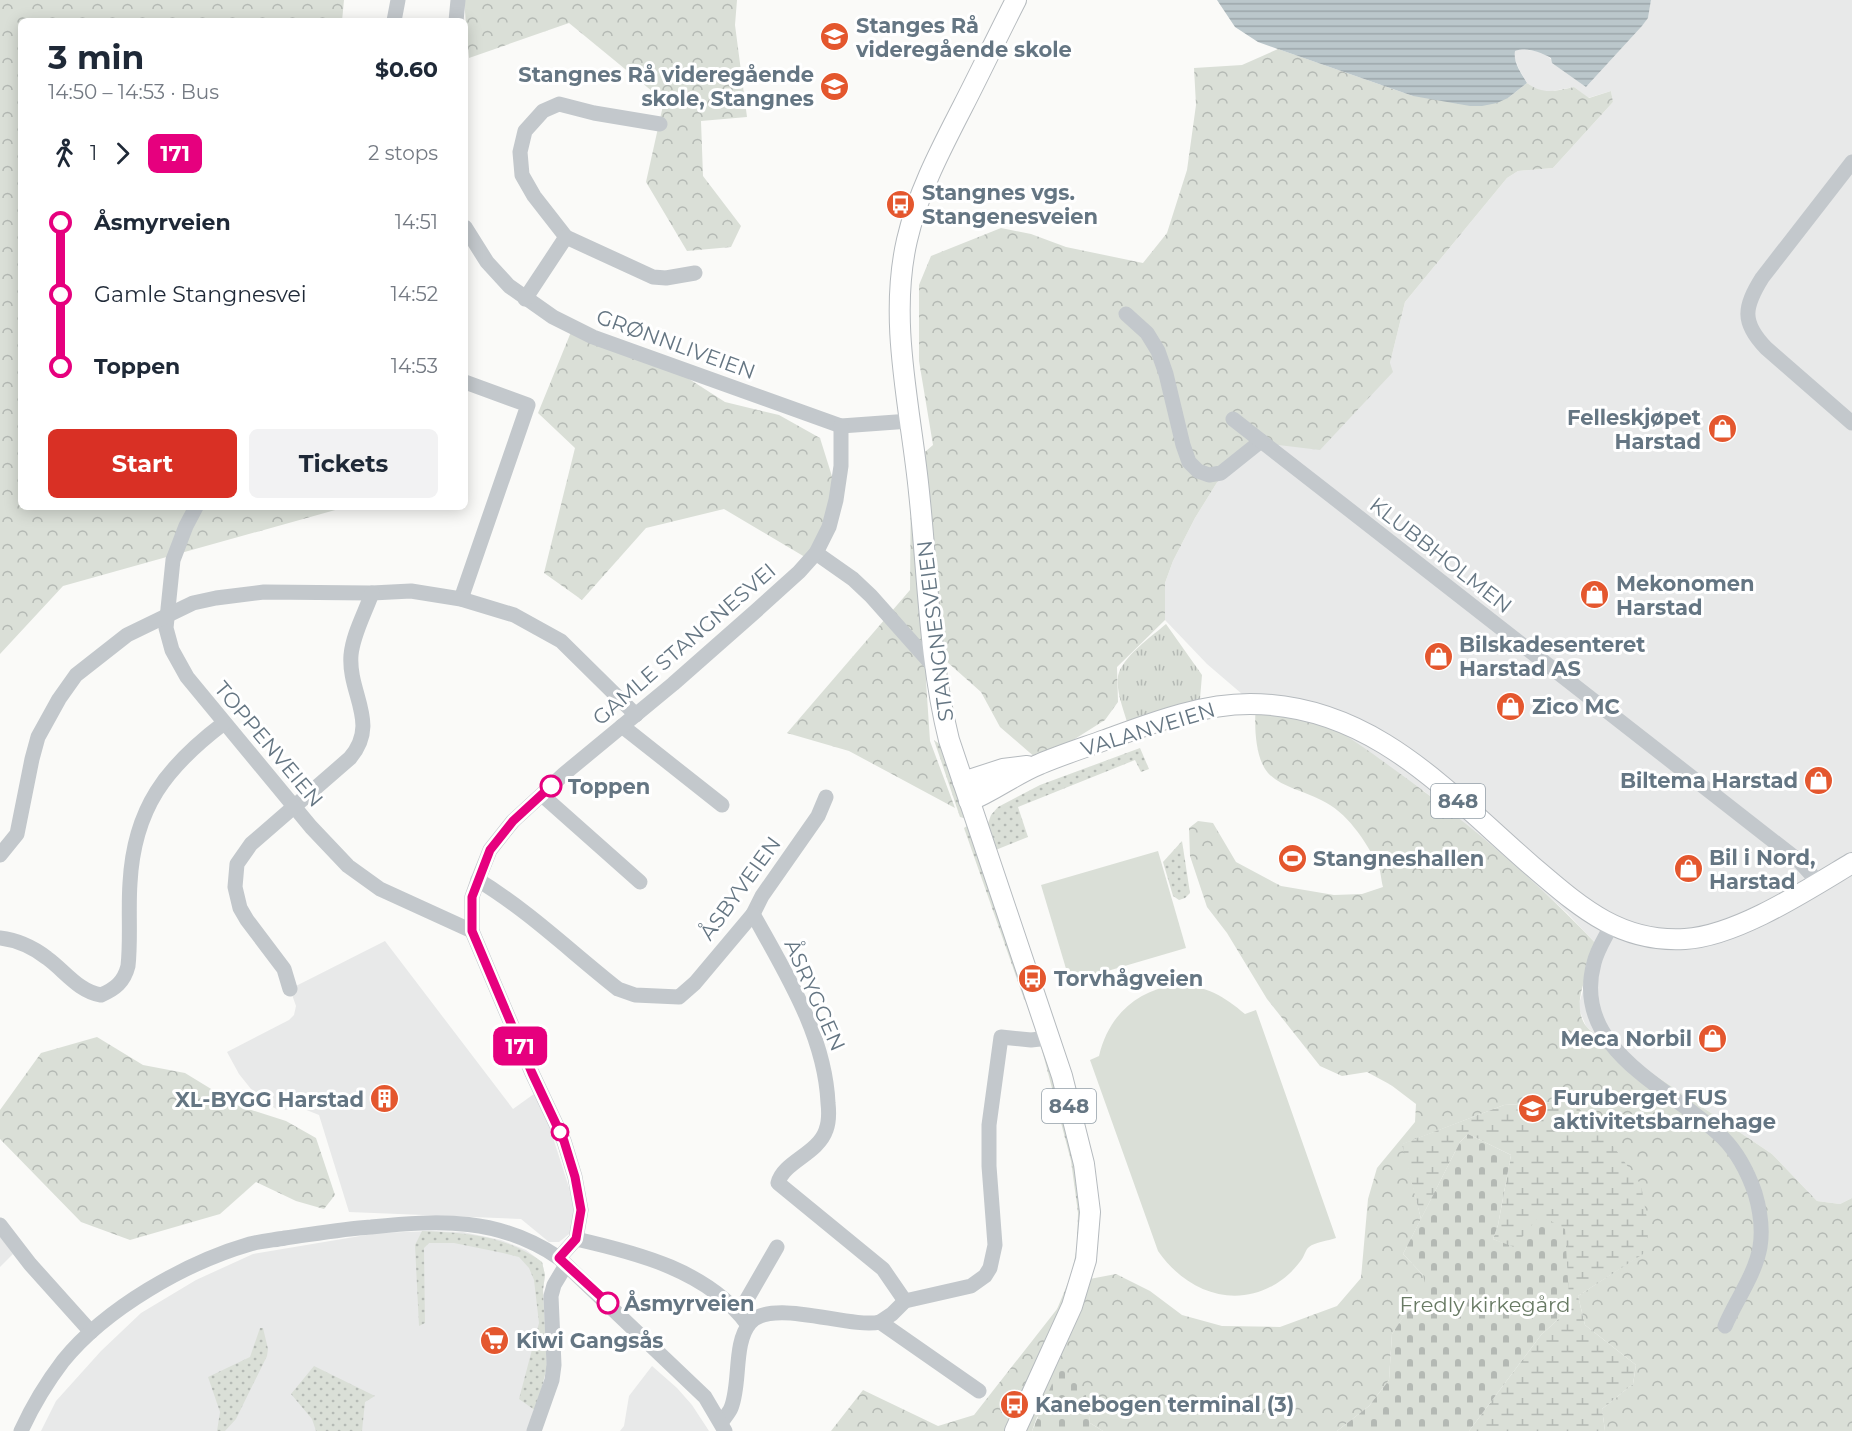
<!DOCTYPE html>
<meta charset="utf-8">
<style>
body{margin:0;font-family:Montserrat,sans-serif;background:#f2f2f3;color:#1f2937;height:100vh;display:flex;flex-direction:column;font-size:22px;white-space:nowrap}
*{box-sizing:border-box;margin:0}
p{font-size:20px;color:#747a83}
.icon{flex:none;width:33px;height:33px;fill:none;stroke:currentColor;stroke-width:2;stroke-linecap:round;stroke-linejoin:round}
.map{position:relative;flex:1;overflow:hidden}
.panel{position:absolute;left:18px;top:18px;width:450px;height:492px;display:flex;flex-direction:column;background:#fff;border-radius:9px;box-shadow:0 3px 15px #0003}
.panel>*{flex:none}
.badge{padding:0 12px;border-radius:9px;font-size:21px;line-height:39px}
.map>.badge{position:absolute;translate:-50% -50%;box-shadow:0 0 0 3px #fff}
.legs{display:flex;align-items:center;gap:9px;height:66px;padding:0 30px;font-size:20px}
.legs p{margin-inline-start:auto}
.summary{display:flex;align-items:center;justify-content:space-between;height:102px;padding:0 30px}
h1{font-size:33px;font-weight:700;line-height:45px}
.cta{display:flex;gap:12px;margin-top:auto;padding:12px 30px}
.cta a{flex:1;height:69px;border-radius:9px;background:#d93025;color:#fff;font-size:24px;font-weight:700;line-height:69px;text-align:center}
.cta a+a{background:#f2f2f3;color:#1f2937}
ul{padding:0 30px;list-style:none}
li{display:flex;align-items:center;gap:21px;height:72px;font-size:22px}
li i{display:grid;place-items:center;width:9px;height:100%;margin:0 8px;background:currentColor}
li i::after{content:'';width:15px;height:15px;margin:-8px;border:4px solid;border-radius:50%;background:#fff}
li p{margin-inline-start:auto}
li:first-child i{background:linear-gradient(#0000 50%,currentColor 0)}
li:last-child i{background:linear-gradient(currentColor 50%,#0000 0)}
.map>svg:first-child{display:block}
.built{fill:#e8e9e9}
.grass{fill:url(#grass-dots)}
.forest{fill:url(#forest-crowns)}
.wetland{fill:url(#wetland-marsh)}
.cemetery{fill:url(#cemetery-stones)}
.park{fill:url(#park-tufts)}
.pitch{fill:#dadfd7}
.water{fill:url(#water-rules)}
.lines{fill:none;stroke-linecap:round;stroke-linejoin:round}
.major-casing{stroke:#b5babe;stroke-width:22}
.minor{stroke:#c3c8cc;stroke-width:15}
.major{stroke:#fff;stroke-width:20}
.line-1-casing{stroke:#fff;stroke-width:14}
.line-1{stroke:#e6007e;stroke-width:9}
.stop-1-dot{fill:#fff;stroke:#e6007e;stroke-width:3}
.labels{text-anchor:middle;dominant-baseline:central;stroke-width:6;stroke-linejoin:round;paint-order:stroke}
.shield{fill:#fff;stroke:#939fa8;stroke-width:1.5}
.shield-label{font-size:20px;font-weight:bold;fill:#657683}
.poi-label{font-size:21px;font-weight:bold;fill:#657683;stroke:#fff;text-anchor:start}
.street-label{font-size:21px;fill:#657683;stroke:#fff}
.stop-label{font-size:21px;font-weight:bold;fill:#657683;stroke:#fff;text-anchor:start}
.park-label{font-size:21px;fill:#687a64;stroke:#fff}
</style>
<div class="map">
<svg width="1852" height="1431" viewBox="0 0 1852 1431">
<defs>
<pattern id="grass-dots" width="8" height="8" patternUnits="userSpaceOnUse" patternTransform="scale(1.5)"><rect width="8" height="8" fill="#dadfd7"/><path d="M2 2h.1M6 6h.1" fill="none" stroke="#b4b9b4" stroke-width="1.8" stroke-linecap="round"/></pattern>
<pattern id="forest-crowns" width="20" height="18" patternUnits="userSpaceOnUse" patternTransform="scale(1.5)"><rect width="20" height="18" fill="#dadfd7"/><path d="M2 6a3 3 0 1 1 6 0M12 15a3 3 0 1 1 6 0" fill="none" stroke="#b4b9b4"/></pattern>
<pattern id="wetland-marsh" width="20" height="14" patternUnits="userSpaceOnUse" patternTransform="scale(1.5)"><rect width="20" height="14" fill="#dadfd7"/><path d="M1 5h8M5 5V1M11 12h8M15 12V8" fill="none" stroke="#b4b9b4"/></pattern>
<pattern id="cemetery-stones" width="16" height="16" patternUnits="userSpaceOnUse" patternTransform="scale(1.5)"><rect width="16" height="16" fill="#dadfd7"/><path d="M2 7V4a2 2 0 0 1 4 0v3zM10 15v-3a2 2 0 0 1 4 0v3z" fill="#b4b9b4"/></pattern>
<pattern id="park-tufts" width="24" height="20" patternUnits="userSpaceOnUse" patternTransform="scale(1.5)"><rect width="24" height="20" fill="#dadfd7"/><path d="M3 7l-1-3M5 7V3M7 7l1-3M15 17l-1-3M17 17v-4M19 17l1-3" fill="none" stroke="#b4b9b4"/></pattern>
<pattern id="water-rules" width="6" height="5" patternUnits="userSpaceOnUse" patternTransform="scale(1.5)"><rect width="6" height="5" fill="#bbc7cb"/><path d="M0 2.5h6" fill="none" stroke="#9ca6aa"/></pattern>
</defs>
<rect width="100%" height="100%" fill="#fafaf8"/>
<g class="built">
<path d="M1651 0H1852V1198L1840 1204 1817 1201 1772 1154 1601 1039 1586 1026 1578 1007 1591 964 1601 949 1567 913 1523 873 1424 791 1256 706 1207 664 1165 620V583L1173 561 1195 518 1234 455 1390 363 1405 302 1507 178 1518 171 1553 168 1613 102 1611 91 1588 98 1574 87 1553 91H1537L1527 83 1519 69 1513 54 1514 51 1521 49 1542 52 1586 87 1642 26 1648 18Z"/>
<path d="M385 941 513 1109 538 1091 574 1203V1218L569 1234 559 1242H549L521 1219 349 1212 319 1115 304 1109 278 1110 259 1099 239 1074 227 1052 289 1020 294 1015 296 1006 290 989Z"/>
<path d="M431 1231 463 1232 501 1240 526 1250 542 1262 545 1275 543 1290 548 1345 529 1431H41L56 1401 101 1351 141 1313 196 1280 253 1254 378 1233Z"/>
<path d="M0 1237 13 1254 0 1267Z"/>
<path d="M652 1366 677 1388 692 1405 709 1431H620L624 1426 629 1396Z"/>
</g>
<g class="grass">
<path d="M934 740 942 746 966 817 964 818 960 817Z"/>
<path d="M1140 748 1149 769 1141 772 1135 760 1018 807 1028 837 993 851 986 829 991 815 998 807 1040 785Z"/>
<path d="M967 826H969L1026 1002 1024 999 964 828Z"/>
<path d="M1182 841 1190 893 1185 898 1179 900 1173 896 1163 862Z"/>
<path d="M1042 1050 1056 1086 1082 1196 1080 1253 1065 1303 1048 1331 1072 1273 1077 1246 1078 1213 1071 1161Z"/>
<path d="M422 1231C467 1233 505 1235 542 1262L545 1275 543 1290 547 1367 536 1411 519 1399 539 1323 534 1280 529 1268 519 1257 503 1253 454 1243H429L424 1248 425 1323 419 1326 415 1245Z"/>
<path d="M260 1328H263L268 1349 267 1356 236 1419 225 1431H217L220 1412 208 1377 250 1357Z"/>
<path d="M314 1366 375 1396 365 1402 362 1431H316L312 1419 291 1394Z"/>
</g>
<g class="forest">
<path d="M0 0H344L342 21H21V507H346L63 586 0 654Z"/>
<path d="M464 0H737L735 25 747 117 701 121 703 176 741 226 731 247 687 251 646 182 664 101 569 23 469 58Z"/>
<path d="M1278 49 1413 96 1508 98 1527 83C1543 95 1555 91 1574 87L1589 98 1611 91 1613 102 1553 168 1518 171 1507 178 1405 302 1390 363 1393 372 1320 450 1252 442 1234 455 1195 518 1173 561 1165 583V620L1117 667 1118 702 1105 720 1043 759H1037L1000 727 981 692 937 653 930 660 926 681 930 741 955 808 849 751 787 733 910 590 911 464 933 445 919 361V285L931 256 1001 228 1031 234 1066 247 1143 263 1167 233 1187 170 1196 105 1194 68 1242 65Z"/>
<path d="M571 332 686 377 725 402 779 415 820 438 835 486 815 563 724 509 646 528 582 600 544 573 575 448 538 413Z"/>
<path d="M1256 706C1276 711 1315 718 1331 727 1357 741 1382 761 1406 778 1476 829 1542 886 1601 949 1588 969 1570 1004 1586 1026 1590 1031 1597 1035 1601 1039L1772 1154 1817 1201 1840 1204 1852 1198V1431H1605L1602 1409 1633 1384 1636 1365 1585 1325 1578 1296 1642 1254 1601 1129 1571 1101 1504 1105 1403 1144 1421 1219 1403 1254 1423 1275 1426 1283 1392 1334 1389 1380 1369 1406 1337 1431H1103L1090 1423 1086 1395 1037 1417 1032 1431H831L863 1390 938 1426 974 1415 1079 1281 1116 1274 1150 1291 1182 1315 1222 1326 1280 1327 1337 1306 1361 1278 1368 1199 1377 1168 1415 1122 1416 1104 1391 1085 1367 1072 1342 1076 1320 1066 1267 999 1227 933 1207 907 1190 856 1189 828 1198 821 1213 823 1236 862 1281 886 1334 895 1362 894 1383 887C1381 880 1381 871 1378 865 1365 840 1347 812 1321 800 1304 791 1281 787 1268 773 1255 758 1254 725 1256 706Z"/>
<path d="M97 1037 143 1065 185 1073 239 1106 286 1121 316 1138 335 1195 324 1209 296 1201 256 1182 220 1214 130 1240 81 1222 0 1139V1110L41 1053Z"/>
</g>
<path class="wetland" d="M1571 1101 1601 1129 1641 1185 1649 1230 1643 1254 1578 1296 1585 1325 1636 1365 1633 1384 1602 1409 1605 1431H1469L1541 1335 1566 1312 1514 1248 1493 1239 1498 1225 1511 1155 1468 1134 1460 1142 1421 1219 1402 1144 1504 1105Z"/>
<g class="cemetery">
<path d="M1468 1134 1511 1155 1498 1225 1493 1239 1514 1247 1540 1215 1565 1229 1569 1298 1566 1312 1541 1335 1469 1431H1337L1369 1406 1389 1380 1392 1334 1425 1283 1423 1275 1403 1254 1460 1142Z"/>
<path d="M1060 1365 1086 1395 1090 1423 1103 1431H1032Z"/>
</g>
<path class="park" d="M1166 624 1202 675 1200 699 1163 709 1127 722C1123 708 1116 691 1118 676 1122 657 1152 636 1166 624Z"/>
<g class="pitch">
<path d="M1158 851 1186 948 1070 982 1041 885Z"/>
<path d="M1175 985C1204 984 1224 996 1245 1014L1256 1010 1336 1238C1328 1241 1315 1242 1309 1247 1306 1249 1304 1256 1302 1259 1297 1266 1290 1274 1283 1279 1239 1312 1187 1293 1158 1251L1090 1060 1099 1056C1108 1017 1135 991 1175 985Z"/>
</g>
<path class="water" d="M1217 0H1651L1648 18 1642 26 1586 87 1552 63 1551 58C1540 52 1527 47 1515 51 1513 62 1521 73 1527 83L1508 98 1497 103 1482 106H1470L1413 96 1258 42 1235 27Z"/>
<g class="lines">
<defs>
<g id="major">
<path d="M963 782 1003 769 1027 766"/>
<path d="M969 801C994 791 1015 774 1040 764 1061 755 1083 748 1105 740 1152 723 1200 704 1250 704 1372 704 1447 792 1532 866 1579 906 1619 943 1685 939 1737 936 1807 890 1852 863"/>
<path d="M1015 1431 1072 1306 1086 1260 1090 1212 1084 1164 1062 1076 949 740C929 660 928 575 919 492 911 410 888 322 907 240 918 192 941 149 963 106 981 71 998 35 1016 0"/>
</g>
</defs>
<use href="#major" class="major-casing"/>
<g class="minor">
<path d="M394 21 398 0"/>
<path d="M456 21 458 0"/>
<path d="M660 124 594 113 559 104 543 111 525 131 520 152 522 175 534 196 566 237 653 277 666 278 695 273"/>
<path d="M1852 162 1762 278C1744 307 1741 322 1766 348L1852 423"/>
<path d="M465 227 487 262 509 286 553 317 593 337 841 426 910 421"/>
<path d="M525 299 566 237"/>
<path d="M1126 314 1147 333 1158 351 1166 374 1183 445 1189 462 1198 471 1209 475 1221 473 1261 441"/>
<path d="M1233 419 1799 861 1819 883"/>
<path d="M196 507 186 526 173 560 166 628 172 650 187 677 311 827 348 866 380 889 472 931"/>
<path d="M816 553 853 579 871 596 935 668"/>
<path d="M461 599 528 405 465 382"/>
<path d="M622 726 722 805"/>
<path d="M542 795 640 882"/>
<path d="M0 855 17 834 32 759 38 737 59 699 76 675 127 635 193 603 216 598 264 592 372 593 411 591 461 599 514 615 561 641 636 715"/>
<path d="M478 880C529 911 571 952 618 989L635 995 679 997 695 983 753 914 762 896 818 816 826 797"/>
<path d="M753 914C785 972 825 1035 828 1103 829 1112 829 1122 826 1130 818 1154 783 1162 778 1183L883 1269 905 1301"/>
<path d="M1611 926C1605 938 1597 950 1594 963 1570 1051 1673 1088 1723 1138 1738 1153 1748 1173 1755 1193 1760 1210 1763 1229 1760 1247 1755 1275 1736 1300 1725 1326"/>
<path d="M0 938C17 940 34 948 47 958 65 971 78 991 101 995 115 989 124 982 128 966 131 939 128 911 130 883 134 808 166 767 224 723"/>
<path d="M290 989 284 969 247 920 240 908 235 887 237 864 251 844 350 758C380 723 348 694 351 655 353 634 365 613 372 593"/>
<path d="M0 1225 30 1264 91 1332"/>
<path d="M576 1239C638 1253 709 1271 748 1325"/>
<path d="M559 1258 576 1239 581 1210 575 1177 564 1141 532 1073 472 931V897L478 880 490 850 513 821 564 774 673 684 757 610 799 572 816 553 829 527 836 500 841 466V426"/>
<path d="M739 1313 777 1247"/>
<path d="M880 1322 892 1314 905 1301 971 1286 985 1276 990 1268 995 1245 989 1166V1125L1001 1037 1031 1040 1049 1038"/>
<path d="M721 1423C724 1418 729 1413 731 1408 741 1384 733 1343 750 1323 772 1297 849 1329 880 1322L979 1391"/>
<path d="M21 1431C32 1407 47 1382 63 1361 106 1308 185 1263 250 1244 261 1241 274 1240 285 1238 314 1234 342 1229 371 1227 440 1220 499 1217 559 1258L705 1397 725 1431"/>
<path d="M534 1431 552 1380 554 1365 551 1296 554 1285 566 1265"/>
</g>
<use href="#major" class="major"/>
</g>
<g class="lines">
<defs>
<path id="line-1" d="M551 786 513 821 490 850 472 897V931L532 1073 564 1141 575 1177 581 1210 576 1239 559 1258 608 1303"/>
</defs>
<use href="#line-1" class="line-1-casing"/>
<use href="#line-1" class="line-1"/>
</g>
<defs>
<symbol id="school-disc" viewBox="-11 -11 22 22"><circle r="9.5" fill="#e4572e" stroke="#fff"/><path d="M0-5L7-2L0 1L-7-2ZM-4 1L0 2.5L4 1V4Q0 6-4 4Z" fill="#fff"/></symbol>
<symbol id="bus-disc" viewBox="-11 -11 22 22"><circle r="9.5" fill="#e4572e" stroke="#fff"/><path d="M-5-6H5V4H4V6H2V4H-2V6H-4V4H-5ZM-3.5-4V0h7V-4ZM-3.5 1.2v1.5H-2V1.2ZM2 1.2v1.5H3.5V1.2Z" fill="#fff"/></symbol>
<symbol id="shop-disc" viewBox="-11 -11 22 22"><circle r="9.5" fill="#e4572e" stroke="#fff"/><path d="M-5-2.5h2.3a2.7 3.5 0 0 1 5.4 0H5L5.5 6h-11ZM-1.5-2.5h3a1.5 2.3 0 0 0-3 0Z" fill="#fff"/></symbol>
<symbol id="stadium-disc" viewBox="-11 -11 22 22"><circle r="9.5" fill="#e4572e" stroke="#fff"/><path d="M0-5a6.5 5 0 1 0 0 10a6.5 5 0 1 0 0-10ZM-3.5-1.8h7v3.6h-7Z" fill="#fff"/></symbol>
<symbol id="building-disc" viewBox="-11 -11 22 22"><circle r="9.5" fill="#e4572e" stroke="#fff"/><path d="M-4-6H4V6H1V3H-1V6H-4ZM-2.5-4.3h1.7v1.8h-1.7ZM.8-4.3h1.7v1.8H.8ZM-2.5-1h1.7V.8h-1.7ZM.8-1h1.7V.8H.8Z" fill="#fff"/></symbol>
<symbol id="supermarket-disc" viewBox="-11 -11 22 22"><circle r="9.5" fill="#e4572e" stroke="#fff"/><path d="M-6-5.5h2.5l.6 2H6L4.5 2H-2.5L-4.4-4H-6ZM-1.5 3.2a1.3 1.3 0 1 0 .1 0ZM3 3.2a1.3 1.3 0 1 0 .1 0Z" fill="#fff"/></symbol>
</defs>
<g fill-rule="evenodd">
<use href="#school-disc" x="818" y="20" width="33" height="33"/>
<use href="#school-disc" x="818" y="70" width="33" height="33"/>
<use href="#bus-disc" x="884" y="188" width="33" height="33"/>
<use href="#shop-disc" x="1706" y="412" width="33" height="33"/>
<use href="#shop-disc" x="1578" y="578" width="33" height="33"/>
<use href="#shop-disc" x="1422" y="640" width="33" height="33"/>
<use href="#shop-disc" x="1494" y="690" width="33" height="33"/>
<use href="#shop-disc" x="1802" y="764" width="33" height="33"/>
<use href="#stadium-disc" x="1276" y="842" width="33" height="33"/>
<use href="#shop-disc" x="1672" y="852" width="33" height="33"/>
<use href="#bus-disc" x="1016" y="962" width="33" height="33"/>
<use href="#shop-disc" x="1696" y="1022" width="33" height="33"/>
<use href="#building-disc" x="368" y="1082" width="33" height="33"/>
<use href="#school-disc" x="1516" y="1092" width="33" height="33"/>
<use href="#supermarket-disc" x="478" y="1324" width="33" height="33"/>
<use href="#bus-disc" x="998" y="1388" width="33" height="33"/>
</g>
<g class="stop-1-dot">
<circle cx="551" cy="786" r="10"/>
<circle cx="560" cy="1132" r="8"/>
<circle cx="608" cy="1303" r="10"/>
</g>
<g class="labels">
<g class="shield">
<rect x="1431" y="784" width="54" height="34" rx="4.5"/>
<rect x="1042" y="1089" width="54" height="34" rx="4.5"/>
</g>
<g class="shield-label">
<text x="1458" y="801">848</text>
<text x="1069" y="1106">848</text>
</g>
<g class="poi-label">
<text x="856" y="25">Stanges Rå<tspan x="856" dy="24">videregående skole</tspan></text>
<text x="814" y="74" text-anchor="end">Stangnes Rå videregående<tspan x="814" dy="24">skole, Stangnes</tspan></text>
<text x="922" y="192">Stangnes vgs.<tspan x="922" dy="24">Stangenesveien</tspan></text>
<text x="1701" y="417" text-anchor="end">Felleskjøpet<tspan x="1701" dy="24">Harstad</tspan></text>
<text x="1616" y="583">Mekonomen<tspan x="1616" dy="24">Harstad</tspan></text>
<text x="1459" y="644">Bilskadesenteret<tspan x="1459" dy="24">Harstad AS</tspan></text>
<text x="1532" y="706">Zico MC</text>
<text x="1798" y="780" text-anchor="end">Biltema Harstad</text>
<text x="1709" y="857">Bil i Nord,<tspan x="1709" dy="24">Harstad</tspan></text>
<text x="1313" y="858">Stangneshallen</text>
<text x="1054" y="978">Torvhågveien</text>
<text x="1692" y="1038" text-anchor="end">Meca Norbil</text>
<text x="1553" y="1097">Furuberget FUS<tspan x="1553" dy="24">aktivitetsbarnehage</tspan></text>
<text x="364" y="1099" text-anchor="end">XL-BYGG Harstad</text>
<text x="516" y="1340">Kiwi Gangsås</text>
<text x="1035" y="1404">Kanebogen terminal (3)</text>
</g>
<g class="street-label">
<text transform="translate(676 344) rotate(20)">GRØNNLIVEIEN</text>
<text transform="translate(1441 555) rotate(38)">KLUBBHOLMEN</text>
<text transform="translate(935 631) rotate(-97)">STANGNESVEIEN</text>
<text transform="translate(684 644) rotate(-41)">GAMLE STANGNESVEI</text>
<text transform="translate(1148 729) rotate(-17)">VALANVEIEN</text>
<text transform="translate(269 744) rotate(50)">TOPPENVEIEN</text>
<text transform="translate(740 888) rotate(-54)">ÅSBYVEIEN</text>
<text transform="translate(815 995) rotate(66)">ÅSRYGGEN</text>
</g>
<g class="stop-label">
<text x="568" y="786">Toppen</text>
<text x="624" y="1303">Åsmyrveien</text>
</g>
<g class="park-label">
<text x="1485" y="1304">Fredly kirkegård</text>
</g>
</g>
</svg>
<b class="badge" style="left:520px;top:1046px;background:#e6007e;color:#fff">171</b>
<section class="panel">
<div class="summary"><div><h1>3 min</h1><p>14:50 – 14:53 · Bus</p></div><b>$0.60</b></div>
<div class="legs"><svg class="icon" aria-label="walk" viewBox="0 0 24 24"><circle cx="13" cy="4" r="2"/><path d="M13 8l-2 6 4 7M11 14l-3 7M7 12l3-4h3l4 4"/></svg>1<svg class="icon" aria-label="forward" viewBox="0 0 24 24"><path d="M9 5l7 7-7 7"/></svg><b class="badge" style="background:#e6007e;color:#fff">171</b><p>2 stops</p></div>
<ul>
<li><i style="color:#e6007e"></i><b>Åsmyrveien</b><p>14:51</p></li>
<li><i style="color:#e6007e"></i><span>Gamle Stangnesvei</span><p>14:52</p></li>
<li><i style="color:#e6007e"></i><b>Toppen</b><p>14:53</p></li>
</ul>
<div class="cta"><a>Start</a><a>Tickets</a></div>
</section>
</div>
